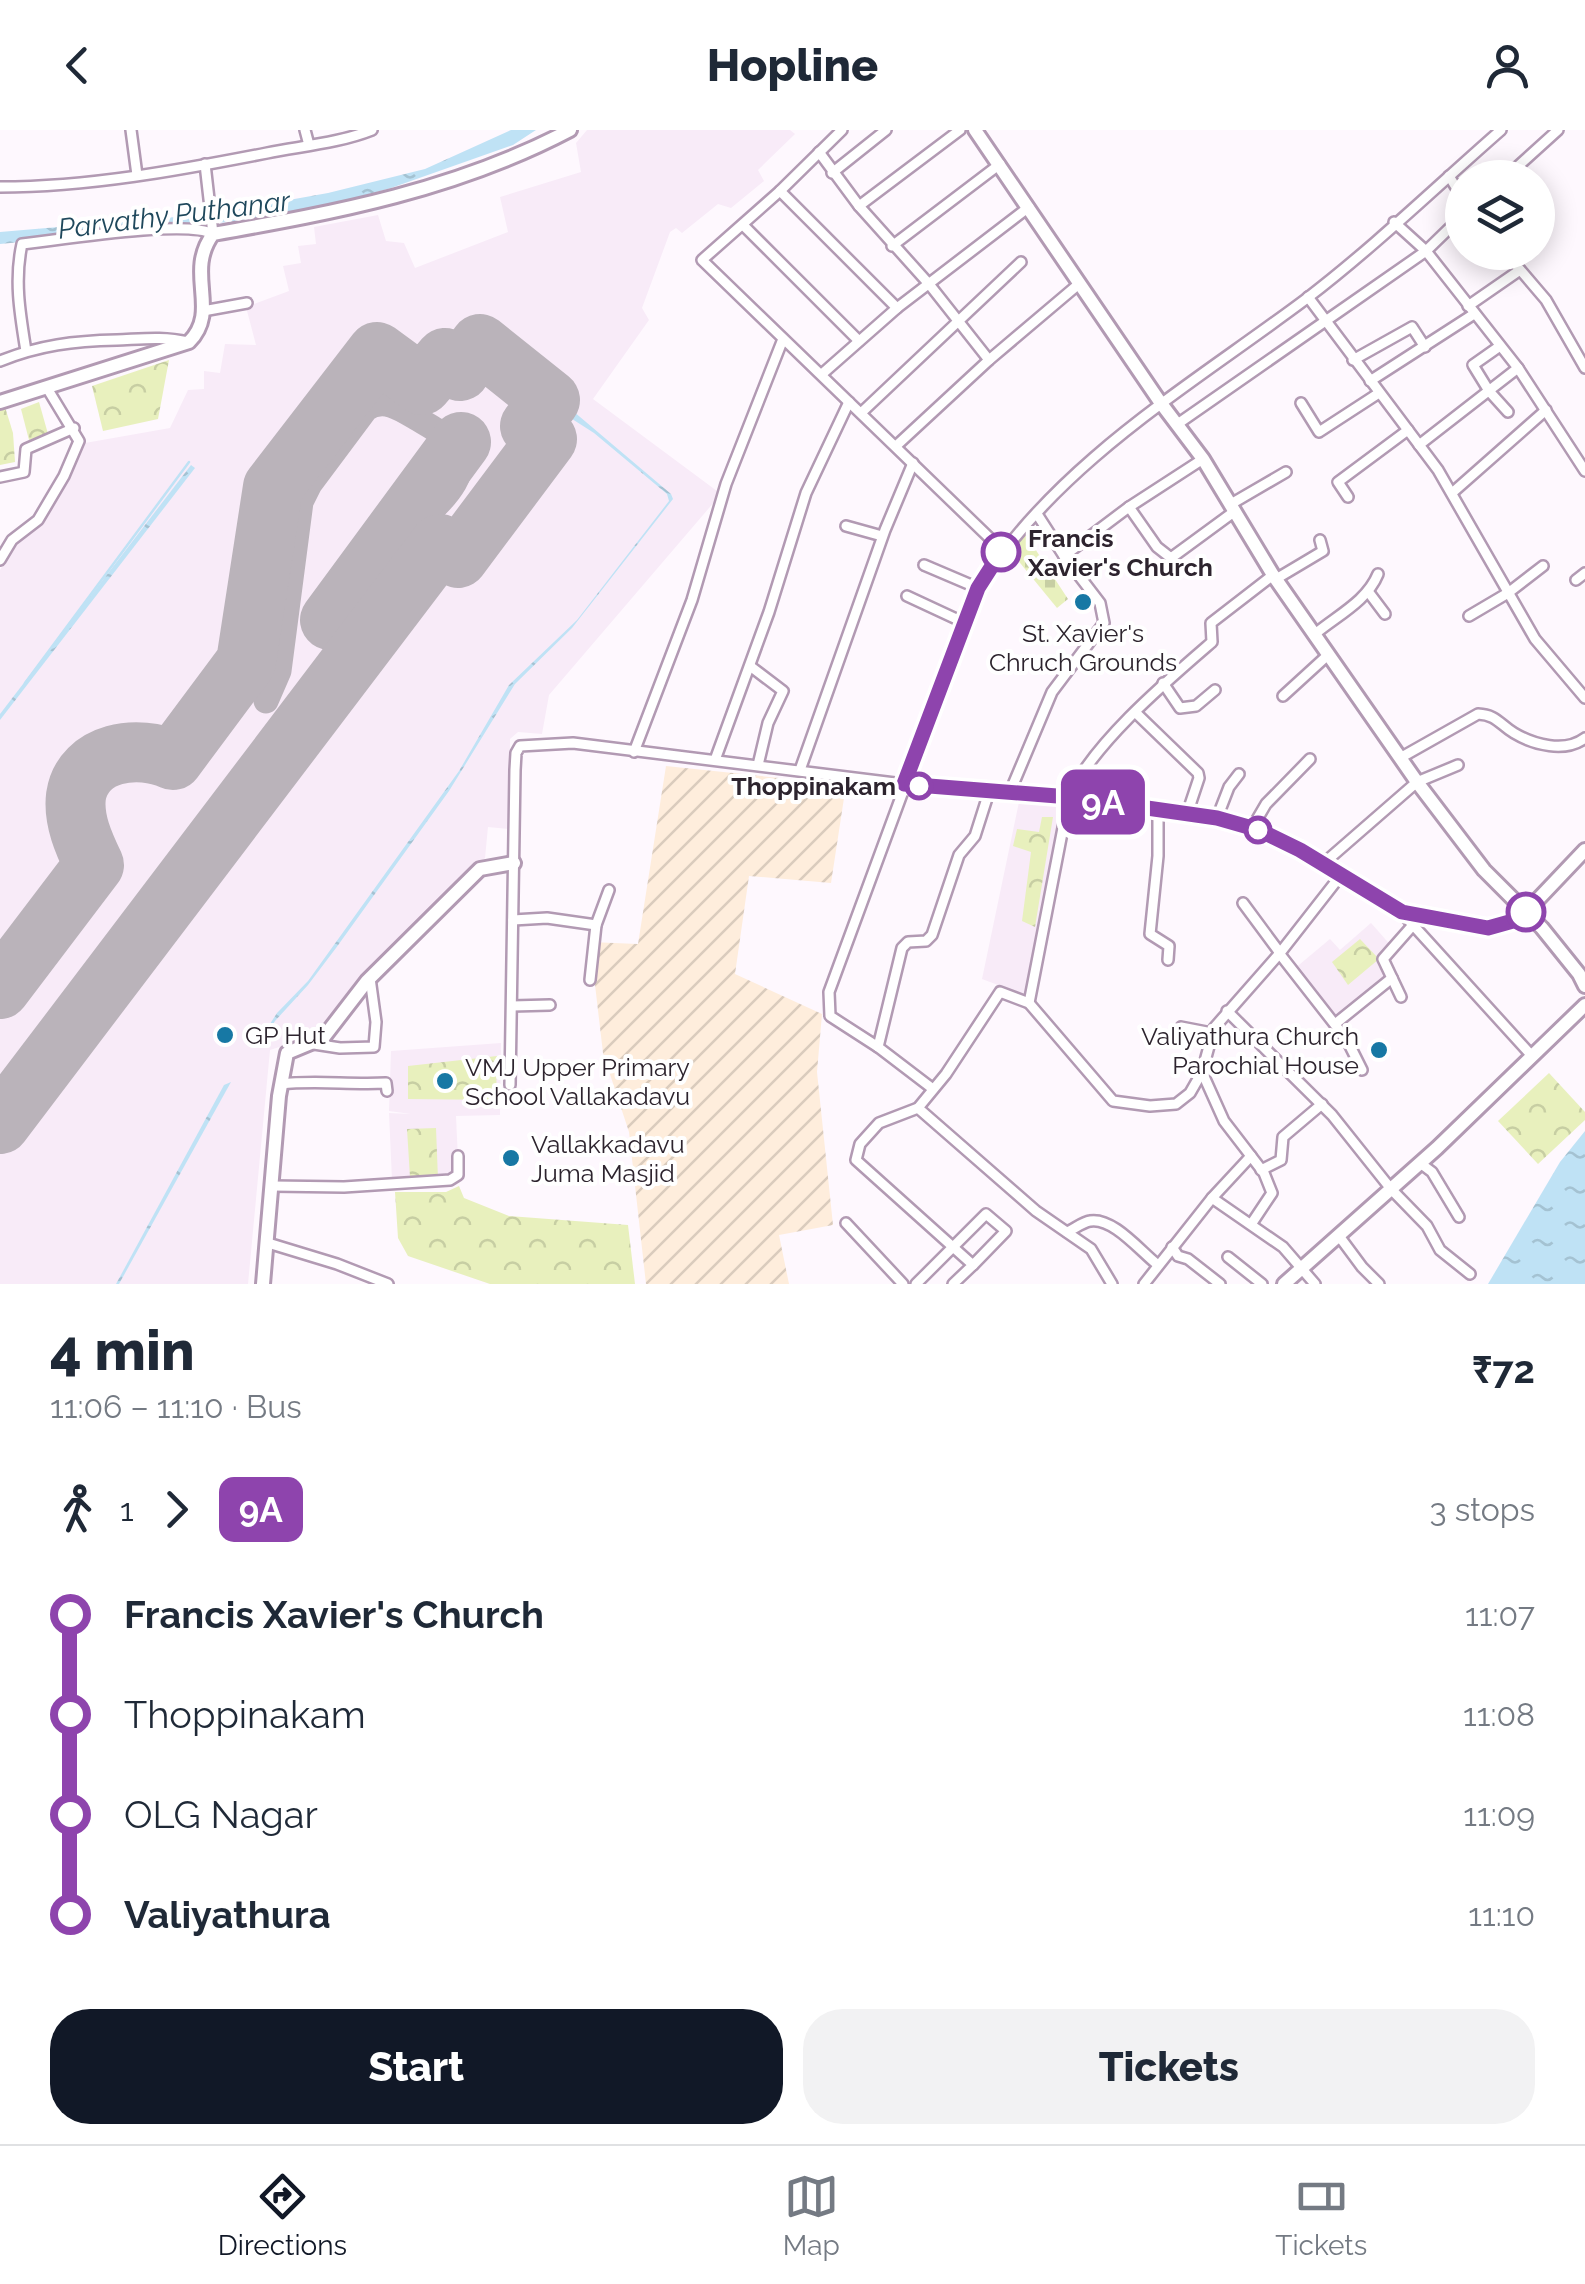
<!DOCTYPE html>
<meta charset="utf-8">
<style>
body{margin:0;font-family:Raleway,sans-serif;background:#f2f2f3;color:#1f2937;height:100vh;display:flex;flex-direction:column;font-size:38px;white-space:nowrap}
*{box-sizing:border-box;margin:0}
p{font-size:32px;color:#747a83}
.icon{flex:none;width:55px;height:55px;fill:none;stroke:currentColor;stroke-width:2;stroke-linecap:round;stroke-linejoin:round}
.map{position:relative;height:1154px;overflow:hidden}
.panel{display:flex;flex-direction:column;background:#fff;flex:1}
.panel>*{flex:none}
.badge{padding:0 20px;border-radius:15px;font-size:35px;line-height:65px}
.buttons{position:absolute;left:1445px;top:30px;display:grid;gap:20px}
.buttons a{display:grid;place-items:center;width:110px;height:110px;border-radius:50%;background:#fff;box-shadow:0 5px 25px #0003;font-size:50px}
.map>.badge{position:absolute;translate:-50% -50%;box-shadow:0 0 0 5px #fff}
.legs{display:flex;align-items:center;gap:15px;height:110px;padding:0 50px;font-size:32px}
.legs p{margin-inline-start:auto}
.overview{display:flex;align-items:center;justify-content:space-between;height:170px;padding:0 50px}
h1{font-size:55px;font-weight:800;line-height:75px}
.button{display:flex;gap:20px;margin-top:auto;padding:20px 50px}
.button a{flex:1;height:115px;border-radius:40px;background:#111827;color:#fff;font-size:40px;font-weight:800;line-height:115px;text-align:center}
.button a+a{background:#f2f2f3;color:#1f2937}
ul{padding:0 50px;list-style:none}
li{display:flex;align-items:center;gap:35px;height:100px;font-size:38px}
li i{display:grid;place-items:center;width:15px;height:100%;margin:0 12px;background:currentColor}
li i::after{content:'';width:25px;height:25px;margin:-12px;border:8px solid;border-radius:50%;background:#fff}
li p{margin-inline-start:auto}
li:first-child i{background:linear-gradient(#0000 50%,currentColor 0)}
li:last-child i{background:linear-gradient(currentColor 50%,#0000 0)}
header{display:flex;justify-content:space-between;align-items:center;height:130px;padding:0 50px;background:#fff;font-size:45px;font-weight:800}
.menu{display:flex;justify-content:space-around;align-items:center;height:140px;border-top:2px solid #e0e1e3;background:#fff;font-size:28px;color:#747a83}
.menu a{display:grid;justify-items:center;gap:5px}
.menu .on{color:#111827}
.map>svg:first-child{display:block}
.built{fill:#f8ebf8}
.industrial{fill:url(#industrial-furrows)}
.cemetery{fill:url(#cemetery-stones)}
.park{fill:url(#park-crowns)}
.water{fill:url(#water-ripples)}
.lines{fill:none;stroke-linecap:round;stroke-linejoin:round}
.stream{stroke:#bfe2f5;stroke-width:2.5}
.taxiway{stroke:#bab3ba;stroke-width:25}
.runway{stroke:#bab3ba;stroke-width:60}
.street-casing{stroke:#b29ab3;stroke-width:14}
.secondary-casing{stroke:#b29ab3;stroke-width:18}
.street{stroke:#fff;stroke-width:9}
.secondary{stroke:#fff;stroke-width:12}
.line-1-casing{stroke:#fff;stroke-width:22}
.line-1{stroke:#8e44ad;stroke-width:15}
.stop-1-dot{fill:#fff;stroke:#8e44ad;stroke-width:5}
.poi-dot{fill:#1778a4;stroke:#fff;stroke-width:4}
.labels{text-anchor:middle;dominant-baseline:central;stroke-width:8;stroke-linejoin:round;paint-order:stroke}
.stop-label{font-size:25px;font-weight:bold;fill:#2d242e;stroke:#fff;text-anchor:start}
.poi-label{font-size:25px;fill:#2d242e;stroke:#fff;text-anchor:start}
.water-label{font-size:28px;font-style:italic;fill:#1f485c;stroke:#fff}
</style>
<header><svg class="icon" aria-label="back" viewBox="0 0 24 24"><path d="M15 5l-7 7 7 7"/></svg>Hopline<svg class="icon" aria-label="person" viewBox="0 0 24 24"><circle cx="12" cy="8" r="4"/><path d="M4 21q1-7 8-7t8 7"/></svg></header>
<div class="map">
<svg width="1585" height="1154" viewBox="0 0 1585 1154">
<defs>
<pattern id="industrial-furrows" width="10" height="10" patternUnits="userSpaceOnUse" patternTransform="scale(2.5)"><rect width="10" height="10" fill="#feeddc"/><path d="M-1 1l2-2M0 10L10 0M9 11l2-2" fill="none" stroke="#dacbbd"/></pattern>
<pattern id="cemetery-stones" width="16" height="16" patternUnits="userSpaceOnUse" patternTransform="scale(2.5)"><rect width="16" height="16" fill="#e8f0bd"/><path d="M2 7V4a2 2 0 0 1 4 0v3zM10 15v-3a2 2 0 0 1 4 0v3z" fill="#c7cea3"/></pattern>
<pattern id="park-crowns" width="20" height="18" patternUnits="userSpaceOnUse" patternTransform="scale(2.5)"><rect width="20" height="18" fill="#e8f0bd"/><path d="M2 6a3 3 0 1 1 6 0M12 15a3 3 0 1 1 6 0" fill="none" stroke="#c7cea3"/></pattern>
<pattern id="water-ripples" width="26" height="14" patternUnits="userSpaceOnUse" patternTransform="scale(2.5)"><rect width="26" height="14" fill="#bfe2f5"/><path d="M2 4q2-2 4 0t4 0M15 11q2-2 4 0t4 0" fill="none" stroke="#a4c2d2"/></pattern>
</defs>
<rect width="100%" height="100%" fill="#fef8fe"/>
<g class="built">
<path d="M587 0H790L795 4 758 40 764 51 731 78 718 74 682 103 676 98 670 102 642 178 649 190 593 269 721 364 549 565 542 604 518 602 510 609 509 699 488 697 485 728 358 854 320 904 270 920 248 1154H0V440L21 405 41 396 85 313 170 298 188 260 204 259V241L220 243 225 214 256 215 246 177 289 161 283 136 301 133 298 116 316 114 314 97 378 85 386 111 404 113 415 138 508 102 500 67 581 42 576 13Z"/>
<path d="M1019 672 1063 676 1025 865 982 849Z"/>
<path d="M1371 793 1393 818 1382 842 1386 847 1336 890 1293 840 1330 809 1340 820Z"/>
<path d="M501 913 500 985 456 986 459 1052 392 1050 389 983 411 984 389 981 391 921Z"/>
</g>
<path class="industrial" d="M666 636 846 655 831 753 749 746 735 844 822 884 817 942 833 1095 779 1105 789 1154H646L629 1002 603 923 590 812 638 814Z"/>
<path class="cemetery" d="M1024 402 1068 469 1057 478 1011 422Z"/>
<g class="park">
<path d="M169 230 158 289 103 301 92 256Z"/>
<path d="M39 272 48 304 29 310 21 279Z"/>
<path d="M5 277 13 303 15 332 0 335V278Z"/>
<path d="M1042 687H1053L1035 797 1022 791 1031 722 1013 716 1017 699 1039 702Z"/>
<path d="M1360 809 1379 829 1348 855 1332 832Z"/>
<path d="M497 926 496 970 408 969V936Z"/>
<path d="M1549 943 1585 982V990L1538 1034 1498 991Z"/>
<path d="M436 998 438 1049 410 1047 407 999Z"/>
<path d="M459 1056 464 1068 509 1086 628 1095 635 1154H490L408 1126 398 1108 395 1062H446Z"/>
</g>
<g class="water">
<path d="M511 0H536L513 15 391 58 290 86 0 114V102L211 84 328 63 425 39Z"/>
<path d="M573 281 671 364 673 369 572 498 515 554 449 661 336 818 308 855 275 891 264 909 259 911 277 883 308 851 459 641 509 555 577 490 669 371 667 364 594 303 569 287Z"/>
<path d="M191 335 195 338 0 590V584Z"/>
<path d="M231 952 119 1154H116L224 955Z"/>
<path d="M1585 1001V1154H1488L1560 1032Z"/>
</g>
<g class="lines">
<path class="stream" d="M25 553 189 332"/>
<path class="taxiway" d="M266 571 279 541 301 372 310 354 366 279C383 267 400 278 416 288 429 296 452 307 458 322 476 361 391 409 370 433"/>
<g class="runway">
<path d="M330 490 461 312"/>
<path d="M0 859 94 735C84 714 73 690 76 666 83 621 139 614 173 630L246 532 273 357 377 222 422 255 445 228 460 241 480 214 550 270 530 296 547 309 458 428 440 414 0 994"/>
</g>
<defs>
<g id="street">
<path d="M131 0 137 45"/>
<path d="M305 0 309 15"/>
<path d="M842 0 780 61 702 130 1002 420"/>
<path d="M819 22 859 76 929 154 989 230"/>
<path d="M205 34 213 104"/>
<path d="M832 43 886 0"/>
<path d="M1449 46 1462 67"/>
<path d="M1505 48 1558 0"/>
<path d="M0 57C89 57 180 40 267 23 302 16 339 13 372 0"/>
<path d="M780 61 897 178"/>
<path d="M859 76 960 0"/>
<path d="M1394 92 1426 121 1518 238 1585 341"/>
<path d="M743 95 859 211"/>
<path d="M892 116 1000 34"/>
<path d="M1505 122 1546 170 1585 238"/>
<path d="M1308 167 1438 340 1535 509 1585 568"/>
<path d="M1468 176 1520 140"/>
<path d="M203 181 247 173"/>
<path d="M1500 216 1473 235 1489 261 1508 282"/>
<path d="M26 221C20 184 14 150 22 114 59 110 187 89 213 104"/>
<path d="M1353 230 1412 197 1425 217"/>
<path d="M0 231C40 215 74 211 117 210 142 209 163 206 188 212"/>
<path d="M822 244 897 178 1029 77"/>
<path d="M1370 251 1474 184"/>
<path d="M1301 273 1319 302 1379 263"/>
<path d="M861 283 1021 132"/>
<path d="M1179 293 1426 121 1462 86"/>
<path d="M1419 315 1518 238"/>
<path d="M896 316 989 230 1080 153"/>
<path d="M0 347 24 342 26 319 74 298"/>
<path d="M1452 363 1546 280"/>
<path d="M1348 367 1338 352 1408 300"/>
<path d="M1231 374 1286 342"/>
<path d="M1129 377 1157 417 1171 428 1235 381"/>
<path d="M846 396 882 406"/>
<path d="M1064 426 1129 377 1203 329"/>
<path d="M0 430 12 410 38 390 64 346 79 311 47 258"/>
<path d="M924 435 978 458"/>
<path d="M1276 449 1323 421 1320 410"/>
<path d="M1576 450 1585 443"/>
<path d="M1370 464 1385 484"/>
<path d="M907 466 965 493"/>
<path d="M1469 486 1508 463 1543 436"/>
<path d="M1315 504C1338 485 1367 471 1378 444"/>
<path d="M750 536 783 561 768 593 758 635"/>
<path d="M1163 553 1180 578 1196 576 1215 560"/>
<path d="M1283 566 1329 524"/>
<path d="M1136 583 1198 643 1199 648 1187 684"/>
<path d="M634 622 692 470 726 354 783 209"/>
<path d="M1400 628 1478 584C1497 585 1499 594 1514 603 1534 615 1565 623 1585 608"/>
<path d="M715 630 769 482 806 363 849 272"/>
<path d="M800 640 885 400 913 333"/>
<path d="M989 662 975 706 959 725 932 805 926 811 908 812 902 818 878 917 830 886 829 862 978 458C1058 332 1190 256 1306 169 1374 117 1437 56 1501 0"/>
<path d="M1010 662 1052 562 1104 493 1100 473 1064 426 1037 384"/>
<path d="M1158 680V726L1150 804 1169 816 1168 830"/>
<path d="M1217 688 1229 657 1239 644"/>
<path d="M1252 698 1266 674 1310 629"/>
<path d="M1324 733 1417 652 1458 635"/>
<path d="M1243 773 1280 823"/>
<path d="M1403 784 1532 926"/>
<path d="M513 790 547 788 596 795 609 760"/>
<path d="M1279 823 1347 910 1362 940"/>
<path d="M1392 848 1401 867"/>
<path d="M590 850 596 795"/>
<path d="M1029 873 1069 667C1092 614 1168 550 1212 512L1211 493 1273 445"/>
<path d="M512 876 550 875"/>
<path d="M1227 881 1332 985 1391 1059 1427 1096 1440 1120 1470 1144"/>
<path d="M1335 894 1392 848 1383 829 1413 795"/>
<path d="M1181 897 1212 903"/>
<path d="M314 914 340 918 374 917 376 892 370 848"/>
<path d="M878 917 933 959"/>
<path d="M1202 942 1224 991 1264 1043 1272 1063 1252 1093"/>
<path d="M281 954C316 950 350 955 386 953L387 961"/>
<path d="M510 955 515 640 516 623 520 616 573 613 903 654 1069 667 1217 688 1259 700 1301 719 1402 782 1488 798 1513 791 1526 782"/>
<path d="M918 978 1036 1081 1091 1119 1112 1154"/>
<path d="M1420 1033 1432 1042 1459 1087"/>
<path d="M1261 1040 1281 1030 1283 1007 1322 974"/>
<path d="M272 1056 344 1057 450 1050 458 1045V1026"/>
<path d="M1212 1068 1283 1117 1315 1154"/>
<path d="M846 1093 903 1154"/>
<path d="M1067 1102C1074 1099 1083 1092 1090 1091 1113 1087 1140 1121 1158 1135"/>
<path d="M1339 1106 1362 1137 1379 1154"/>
<path d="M268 1113 337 1134 388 1154"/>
<path d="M1172 1117 1178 1126 1188 1129 1220 1154"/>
<path d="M1228 1127 1262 1154"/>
<path d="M916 1154 986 1084 1006 1101 973 1135"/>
<path d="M953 1154 973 1135 856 1030 860 1014 879 993 918 978 946 944 1000 862 1029 873 1113 971 1150 976 1176 974 1190 963 1202 942 1214 898 1280 823 1341 745"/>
<path d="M1144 1154 1212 1068 1251 1026"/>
</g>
<g id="secondary">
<path d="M975 0 1160 272 1203 329 1273 445 1417 652 1484 740 1542 798 1579 844 1585 856"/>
<path d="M0 272 189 212C221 180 184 143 213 104 337 82 456 60 570 0"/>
<path d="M1526 782 1585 720"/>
<path d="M263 1154 279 966 287 923 323 908 367 851 480 739 514 733"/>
<path d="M1284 1154 1437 1018 1585 875"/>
</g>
</defs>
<use href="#street" class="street-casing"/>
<use href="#secondary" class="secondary-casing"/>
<use href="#street" class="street"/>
<use href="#secondary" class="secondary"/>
</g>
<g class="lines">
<defs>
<path id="line-1" d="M1001 422 978 458 904 654 1070 667 1217 688 1259 700 1300 720 1402 782 1488 798 1513 791 1526 782"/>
</defs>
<use href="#line-1" class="line-1-casing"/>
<use href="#line-1" class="line-1"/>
</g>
<g class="stop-1-dot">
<circle cx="1001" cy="422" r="18"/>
<circle cx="919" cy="656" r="12"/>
<circle cx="1258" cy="700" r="12"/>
<circle cx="1526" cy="782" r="18"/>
</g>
<g class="poi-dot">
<circle cx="1083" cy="472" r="10"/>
<circle cx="225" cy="905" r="10"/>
<circle cx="1379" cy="920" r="10"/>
<circle cx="445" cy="951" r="10"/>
<circle cx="511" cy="1028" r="10"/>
</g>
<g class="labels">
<g class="stop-label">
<text x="1028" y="408">Francis<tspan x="1028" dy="29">Xavier's Church</tspan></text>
<text x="896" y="656" text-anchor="end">Thoppinakam</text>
</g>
<g class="poi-label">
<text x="1083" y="503" text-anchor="middle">St. Xavier's<tspan x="1083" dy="29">Chruch Grounds</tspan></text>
<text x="245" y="905">GP Hut</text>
<text x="1359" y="906" text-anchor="end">Valiyathura Church<tspan x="1359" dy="29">Parochial House</tspan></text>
<text x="465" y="937">VMJ Upper Primary<tspan x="465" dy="29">School Vallakadavu</tspan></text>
<text x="531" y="1014">Vallakkadavu<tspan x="531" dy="29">Juma Masjid</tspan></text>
</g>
<g class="water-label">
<text transform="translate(174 85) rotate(-7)">Parvathy Puthanar</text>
</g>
</g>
</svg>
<div class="buttons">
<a><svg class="icon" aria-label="layers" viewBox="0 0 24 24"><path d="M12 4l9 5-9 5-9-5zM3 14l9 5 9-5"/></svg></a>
</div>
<b class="badge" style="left:1103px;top:672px;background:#8e44ad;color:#fff">9A</b>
</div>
<section class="panel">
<div class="overview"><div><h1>4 min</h1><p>11:06 – 11:10 · Bus</p></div><b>₹72</b></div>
<div class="legs"><svg class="icon" aria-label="walk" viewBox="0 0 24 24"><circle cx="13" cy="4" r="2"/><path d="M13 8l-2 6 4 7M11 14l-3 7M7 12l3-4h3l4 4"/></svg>1<svg class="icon" aria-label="forward" viewBox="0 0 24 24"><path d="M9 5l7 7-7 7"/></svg><b class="badge" style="background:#8e44ad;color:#fff">9A</b><p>3 stops</p></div>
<ul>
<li><i style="color:#8e44ad"></i><b>Francis Xavier's Church</b><p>11:07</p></li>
<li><i style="color:#8e44ad"></i><span>Thoppinakam</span><p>11:08</p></li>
<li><i style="color:#8e44ad"></i><span>OLG Nagar</span><p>11:09</p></li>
<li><i style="color:#8e44ad"></i><b>Valiyathura</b><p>11:10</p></li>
</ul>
<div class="button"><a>Start</a><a>Tickets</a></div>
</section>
<nav class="menu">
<a class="on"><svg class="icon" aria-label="directions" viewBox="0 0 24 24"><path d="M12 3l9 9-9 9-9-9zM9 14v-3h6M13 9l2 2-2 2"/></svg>Directions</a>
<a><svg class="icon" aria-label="map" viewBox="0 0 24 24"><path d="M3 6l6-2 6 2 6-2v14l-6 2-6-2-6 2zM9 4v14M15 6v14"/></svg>Map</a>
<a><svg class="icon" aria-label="tickets" viewBox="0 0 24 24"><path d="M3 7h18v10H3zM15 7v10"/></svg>Tickets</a>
</nav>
